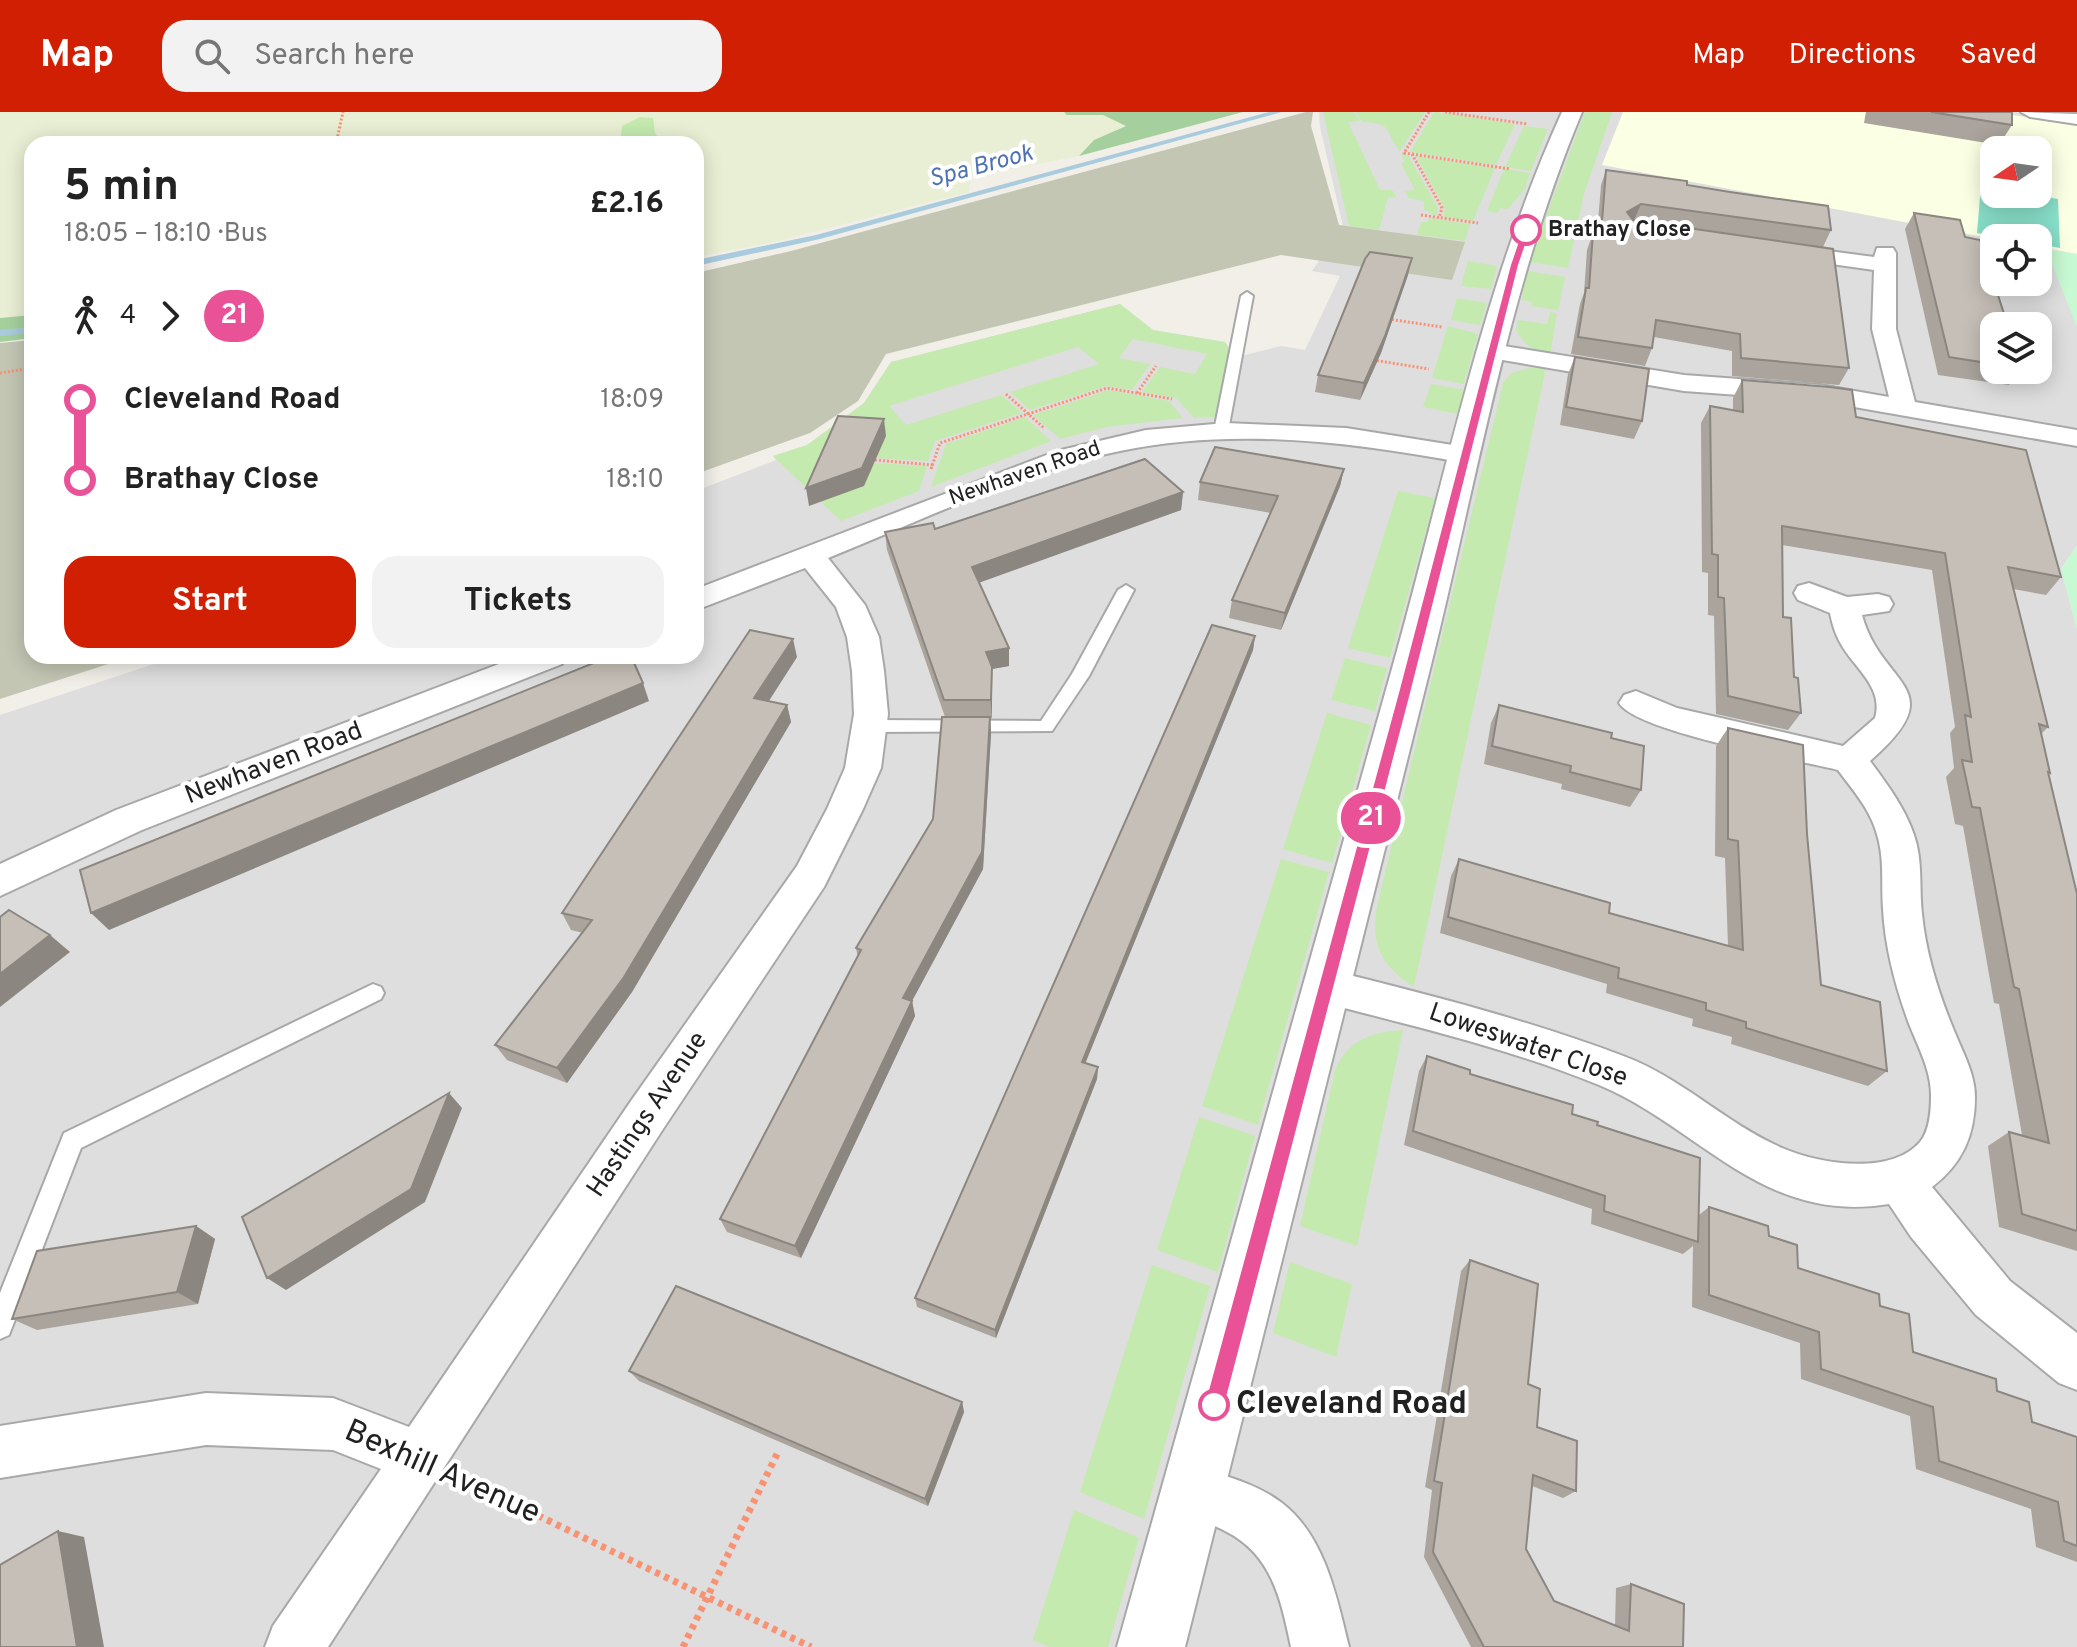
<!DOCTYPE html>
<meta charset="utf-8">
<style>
body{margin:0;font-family:Overpass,sans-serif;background:#f2f2f2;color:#222;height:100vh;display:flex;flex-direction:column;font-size:30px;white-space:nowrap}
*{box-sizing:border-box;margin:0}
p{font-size:26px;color:#767676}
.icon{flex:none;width:44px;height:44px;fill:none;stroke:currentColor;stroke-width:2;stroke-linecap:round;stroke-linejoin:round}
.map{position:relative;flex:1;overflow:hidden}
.panel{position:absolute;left:24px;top:24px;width:680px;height:528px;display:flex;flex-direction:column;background:#fff;border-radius:24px;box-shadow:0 4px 20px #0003}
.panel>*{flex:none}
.badge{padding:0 16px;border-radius:26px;font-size:28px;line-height:52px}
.needle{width:52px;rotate:257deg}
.controls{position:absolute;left:1980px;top:24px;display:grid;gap:16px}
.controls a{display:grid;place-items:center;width:72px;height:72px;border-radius:16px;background:#fff;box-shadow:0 4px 20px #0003;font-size:40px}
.map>.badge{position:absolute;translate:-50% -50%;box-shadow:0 0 0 4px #fff}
.legs{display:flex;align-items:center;gap:12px;height:88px;padding:0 40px;font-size:26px}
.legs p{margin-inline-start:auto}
.overview{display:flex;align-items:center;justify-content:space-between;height:136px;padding:0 40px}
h1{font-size:44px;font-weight:700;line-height:60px}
.button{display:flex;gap:16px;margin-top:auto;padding:16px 40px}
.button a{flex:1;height:92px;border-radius:24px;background:#d01f02;color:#fff;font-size:32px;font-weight:700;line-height:92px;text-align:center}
.button a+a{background:#f2f2f2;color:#222}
ul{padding:0 40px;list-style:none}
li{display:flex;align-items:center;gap:28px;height:80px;font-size:30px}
li i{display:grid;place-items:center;width:12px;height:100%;margin:0 10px;background:currentColor}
li i::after{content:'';width:20px;height:20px;margin:-10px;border:6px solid;border-radius:50%;background:#fff}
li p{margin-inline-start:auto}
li:first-child i{background:linear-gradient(#0000 50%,currentColor 0)}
li:last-child i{background:linear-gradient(currentColor 50%,#0000 0)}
header{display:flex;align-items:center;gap:48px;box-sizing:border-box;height:112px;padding:0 40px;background:#d01f02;color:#fff}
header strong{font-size:38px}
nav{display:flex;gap:44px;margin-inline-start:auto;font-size:28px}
.search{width:560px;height:72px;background:#f2f2f2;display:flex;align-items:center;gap:20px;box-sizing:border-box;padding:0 28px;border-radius:24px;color:#767676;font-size:30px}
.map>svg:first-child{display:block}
.residential{fill:#dfdede;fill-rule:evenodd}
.education{fill:#fbffe3;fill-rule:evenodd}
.construction{fill:#c3c6b3}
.farmland{fill:#e9efd4}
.grass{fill:#c4eaaf}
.forest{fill:#a5d09d}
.park{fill:#c7f9d2}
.pitch{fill:#88dfc9}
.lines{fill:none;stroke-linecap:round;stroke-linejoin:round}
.stream{fill:#a9cbde;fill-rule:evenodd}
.service-casing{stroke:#a8a8a8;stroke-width:4}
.minor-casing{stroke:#a8a8a8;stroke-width:4}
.tertiary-casing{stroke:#a8a8a8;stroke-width:4}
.path-far1{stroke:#f89272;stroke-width:3;stroke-dasharray:2 2;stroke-linecap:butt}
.path{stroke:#f89272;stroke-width:7;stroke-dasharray:5 5;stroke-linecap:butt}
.service{fill:#fff;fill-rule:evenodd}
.minor{fill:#fff;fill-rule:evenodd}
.tertiary{fill:#fff;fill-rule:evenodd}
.wall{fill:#aaa49d}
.shaded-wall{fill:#8b8680}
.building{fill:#c6bfb7;stroke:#8b8680;stroke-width:2}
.line-1{fill:#ea5297;stroke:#fff;stroke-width:2}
.stop-1-dot{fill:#fff;stroke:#ea5297;stroke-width:4}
.labels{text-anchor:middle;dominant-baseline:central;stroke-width:8;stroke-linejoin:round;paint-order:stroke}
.far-stop-label{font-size:22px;font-weight:bold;fill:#212121;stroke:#fff;text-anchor:start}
.far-street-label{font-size:22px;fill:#212121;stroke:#fff}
.far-water-label{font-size:24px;font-style:italic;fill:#4d71b1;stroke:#fff}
.street-label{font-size:26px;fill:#212121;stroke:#fff}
.near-stop-label{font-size:32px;font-weight:bold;fill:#212121;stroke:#fff;text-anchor:start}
.near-street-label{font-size:32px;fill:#212121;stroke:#fff}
</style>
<header>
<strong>Map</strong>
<div class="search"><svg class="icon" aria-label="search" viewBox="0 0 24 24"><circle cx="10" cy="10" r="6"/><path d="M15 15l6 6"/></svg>Search here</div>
<nav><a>Map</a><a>Directions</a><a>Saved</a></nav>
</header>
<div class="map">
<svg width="2077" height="1535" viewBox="0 0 2077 1535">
<rect width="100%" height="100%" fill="#f1efe8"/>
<path class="residential" d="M1319 0H2077V142L2047 137 2077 214V433L2061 457 2077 517V1535H0V603L178 544H696V379L776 348 773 344 808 333 864 291 891 250 1120 192 1153 218 1225 230 1231 240 1245 243 1281 234 1305 238 1340 164 1312 159 1343 114 1320 15ZM1994 38H2038V82H1994ZM1994 126H2038V170H1994ZM1994 214H2038V258H1994Z"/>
<path class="education" d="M1623 0H1993L2077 13V142L2038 135V126L1994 127 1602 53ZM1994 38H2038V82H1994Z"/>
<g class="construction">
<path d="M1306 0H1313L1311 14 1339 113 1465 130 1452 168 1281 143 886 242 858 289 810 321 696 362V161L791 139Z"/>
<path d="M32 228V544H133L0 587V231Z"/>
</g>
<path class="farmland" d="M0 0H1064L1068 3H1103L1127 14 1094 28 1079 44 971 65 969 80 778 129 696 145V32H663L655 21 652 6 621 24 626 32H32V203L0 206Z"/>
<g class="grass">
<path d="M1323 0H1354L1360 9 1348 10 1380 78H1392L1397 86 1388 85 1379 118 1349 114Z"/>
<path d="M1356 0H1425L1400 39C1383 19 1395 11 1362 10Z"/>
<path d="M1434 0H1436L1515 12 1496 53 1410 40Z"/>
<path d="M1585 0H1612L1584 82 1568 156 1529 150Z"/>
<path d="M640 5 653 6 655 21 663 32H626L621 24 622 14Z"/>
<path d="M1524 14 1548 17 1531 59 1505 55Z"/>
<path d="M1401 42 1408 43 1438 96 1436 104 1424 98V89L1409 86 1405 79 1415 78 1401 51 1405 50Z"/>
<path d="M1416 44 1495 56 1473 109 1443 105 1445 97Z"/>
<path d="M1504 57 1530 61 1525 77 1508 97 1500 96 1498 101 1487 99Z"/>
<path d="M1429 106 1470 112 1465 129 1417 123 1421 110H1427Z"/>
<path d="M1468 149 1497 154 1491 177 1461 174Z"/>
<path d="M1527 159 1565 165 1558 198 1531 194 1532 190 1522 188Z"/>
<path d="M1457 186 1487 191 1480 213 1451 208Z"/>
<path d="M1120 192 1153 218 1225 230 1231 240 1216 305 1194 306 1176 286 1142 280 1160 255 1195 262 1207 242 1133 227 1119 246 1150 252 1132 278 1106 274 1030 298 1010 280 1099 252 1078 235 889 294 906 313 1001 283 1022 301 935 329 928 349 875 346 874 351 927 354 919 379 841 409 773 344 807 333 864 291 891 250Z"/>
<path d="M1550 200 1557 201 1550 243 1528 234 1516 219 1518 208 1547 212Z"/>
<path d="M1448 214 1478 222 1464 272 1432 266Z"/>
<path d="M1530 256H1546L1414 875C1381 854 1370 832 1377 794L1503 271 1511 261Z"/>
<path d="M1431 272 1465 278 1458 302 1423 295Z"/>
<path d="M1109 278 1169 289 1183 306 1106 315 1060 327 1033 303Z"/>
<path d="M1025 305 1051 329 931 375 946 332Z"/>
<path d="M1398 379 1435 386 1390 546 1348 536Z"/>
<path d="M1345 546 1387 556 1375 599 1331 588Z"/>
<path d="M1327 601 1371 613 1332 751 1283 737Z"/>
<path d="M1281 747 1329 760 1258 1013 1202 994Z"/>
<path d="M1403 918 1357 1134 1300 1114 1335 958C1348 928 1371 920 1403 918Z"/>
<path d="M1199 1005 1255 1024 1218 1160 1157 1138Z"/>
<path d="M1290 1150 1352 1172 1336 1245 1273 1221Z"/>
<path d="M1152 1153 1210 1174 1144 1407 1080 1380Z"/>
<path d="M1074 1398 1139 1426 1108 1535H1049L1033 1528Z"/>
</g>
<g class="forest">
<path d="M1064 0H1243L1079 44 1094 28 1126 14 1103 3H1067Z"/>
<path d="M32 203V226L0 230V206Z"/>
</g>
<g class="park">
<path d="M2046 137 2077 142V215Z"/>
<path d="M2077 433V517L2061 457Z"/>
</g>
<path class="pitch" d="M1981 73 1994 75V82H2032L2058 87 2060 136 2038 132V126H2004L1977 121Z"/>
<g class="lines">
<g class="stream">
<path d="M1269 0H1282L820 127 696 154V148L816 123Z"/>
<path d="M32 215V221L0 224V218Z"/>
</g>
<defs>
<g id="service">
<path d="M1247 180 1253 184 1228 319 1221 323 1214 319 1241 184Z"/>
<path d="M1126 473 1134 478 1089 564 1052 619 869 620 860 614 869 608 1041 609 1072 562 1118 478Z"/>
<path d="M373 872 381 875 384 881 381 887 81 1036 9 1223 0 1227V1181L64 1021Z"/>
</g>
<g id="minor">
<path d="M2021 0 2077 2V12L2030 5Z"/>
<path d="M1783 133 1874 145 1877 136H1893L1896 141V217L1915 290 2077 318V334L1820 289 1684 279 1491 246 1482 244 1479 239 1482 234 1491 232 1684 263 1820 273 1889 285 1872 217 1874 158 1775 144 1772 139Z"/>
<path d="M1226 311 1346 316 1465 335 1475 337 1478 343 1475 349 1465 351C1351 330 1235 315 1120 339 1023 359 920 409 828 446L865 493 879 525 884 559 888 602 881 656 863 697 824 775 663 1017 328 1535H265L273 1514 381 1357 333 1338 206 1333 0 1366V1314L206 1281 333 1286 409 1315 631 989 797 754 827 697 845 656 854 602 852 559 847 525 836 495 805 456 696 498V477L1057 339 1146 318Z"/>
<path d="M1809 471 1847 485 1878 482 1889 485 1893 492 1889 499 1862 503C1881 575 1955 575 1870 649 1887 672 1905 696 1914 723 1923 749 1919 776 1922 802 1926 843 1939 883 1955 921 1963 941 1975 962 1975 985 1975 1024 1962 1052 1932 1075L2010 1169 2077 1221V1278L2059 1271 1976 1203 1911 1125 1889 1092C1762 1113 1700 1015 1599 973 1511 937 1417 915 1325 891L1311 886 1305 874 1311 862 1325 857C1427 882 1528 908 1626 945 1683 967 1727 1012 1782 1036 1819 1052 1890 1064 1920 1030 1930 1018 1931 998 1931 983 1931 957 1917 933 1908 909 1895 873 1885 835 1883 797 1881 771 1885 745 1876 719 1869 696 1852 677 1838 658 1798 648 1637 620 1619 591L1624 583 1636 579 1677 596 1843 634 1875 606C1884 575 1854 556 1841 532 1835 522 1832 511 1830 501L1798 488 1794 481 1798 474Z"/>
<path d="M520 544H567L562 552 142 718 0 784V752L116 698Z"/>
<path d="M1191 1353C1222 1363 1256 1371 1282 1391 1325 1424 1337 1486 1349 1535H1291C1281 1488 1272 1442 1225 1419 1209 1410 1189 1406 1172 1399L1164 1380 1172 1361Z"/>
</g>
<path id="tertiary" d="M1562 0H1582C1508 176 1477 368 1431 553 1349 880 1267 1208 1185 1535H1117C1209 1208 1301 880 1393 553 1445 368 1482 176 1562 0Z"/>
</defs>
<use href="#service" class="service-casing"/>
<use href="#minor" class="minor-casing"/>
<use href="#tertiary" class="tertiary-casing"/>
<g class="path-far1">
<path d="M1429 0 1404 41 1412 42 1442 96 1439 106"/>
<path d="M1445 0 1527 12"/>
<path d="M336 32 343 0"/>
<path d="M1412 42 1510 57"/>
<path d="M1421 103 1478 111"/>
<path d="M1388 207 1442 215"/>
<path d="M1373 248 1429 257"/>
<path d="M0 261 32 256"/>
<path d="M1137 281 1156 254"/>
<path d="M1006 282 1044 316"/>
<path d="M875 348 933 353"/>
<path d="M931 357 940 331 1107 276 1172 287"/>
</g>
<g class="path">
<path d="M466 1369 811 1535"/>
<path d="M683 1535 777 1342"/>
</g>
<use href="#service" class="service"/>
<use href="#minor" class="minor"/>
<use href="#tertiary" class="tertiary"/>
</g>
<g class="wall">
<path d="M1866 0H2012V13L1999 33 1864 11Z"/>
<path d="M1606 58 1687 73 1831 118 1823 135 1634 108 1849 256 1839 273 1732 264V239L1654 225 1652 236 1645 254 1571 242 1580 192 1584 181 1587 138 1593 121 1597 122 1601 73Z"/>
<path d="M1914 101 1965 125 1994 214V258H2019L2009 273 1938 263 1905 117Z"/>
<path d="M1408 163 1381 241 1360 288 1315 280 1318 263Z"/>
<path d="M1575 245 1642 309 1634 327 1560 313 1568 262Z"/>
<path d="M1742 268 1856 305 2061 465 2046 483 2013 477 2048 615 2041 622 2050 661 2048 663 2077 782V1139L1999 1115 1988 1034 2009 1020 2022 1023 1999 892 1994 891 1963 714 1955 712 1946 665 1954 656 1950 621 1955 615 1932 458 1782 433 1783 505 1801 601 1788 618 1716 602 1714 504 1708 503V461L1702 460 1701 311 1710 294 1733 298V286Z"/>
<path d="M1344 357 1340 374 1281 518 1229 506 1232 488 1271 401 1198 388 1200 370Z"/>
<path d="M1183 380 1181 398 979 470 1009 554 992 557V606H990L991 622 983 757 912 889 915 904 801 1146 727 1120 720 1107 858 846 856 836 933 707 945 605 887 438 885 420 935 417Z"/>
<path d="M1255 524 1253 538 1085 951 1098 955 1097 967 996 1226 917 1195 915 1186Z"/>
<path d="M797 545 769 589 787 593 791 610 632 880 567 971 507 948 495 933 583 821 571 818 562 801Z"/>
<path d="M1499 593 1611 626 1641 678 1630 695 1561 677 1562 672 1484 652 1491 611Z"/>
<path d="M1728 616 1807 722 1821 873 1887 959 1868 974 1731 932 1732 925 1692 914 1693 907 1606 881 1607 872 1440 821 1451 764 1459 747 1609 801 1728 834 1725 746 1715 744 1716 634Z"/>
<path d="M1427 944 1597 1013 1699 1103 1709 1095 1769 1124 1798 1156 1880 1194 1913 1240 1997 1279 2032 1310 2077 1325V1450L2036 1435 2031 1397 1916 1357 1910 1304 1801 1267 1800 1231 1692 1195 1693 1134 1683 1142 1591 1112 1592 1097 1404 1033 1419 959Z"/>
<path d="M196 1114 215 1127 198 1192 37 1218 12 1207Z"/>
<path d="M1470 1148 1528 1272 1537 1315 1576 1379 1563 1386 1532 1374 1526 1437 1554 1489 1615 1513 1616 1476 1631 1472 1683 1535H1471L1424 1445 1432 1378 1425 1375 1461 1159Z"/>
<path d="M629 1259 962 1290 964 1300 928 1394 639 1269Z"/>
</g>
<g class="shaded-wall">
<path d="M1641 92 1634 108 1621 116 1627 100Z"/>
<path d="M1412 146 1408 163 1381 241 1360 288 1364 271Z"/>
<path d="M884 307 886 324 864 374 809 394 806 376Z"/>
<path d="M1344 357 1340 374 1281 518 1285 501Z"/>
<path d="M1183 380 1181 398 973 473 972 455Z"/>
<path d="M1255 524 1253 538 1081 962 1082 950Z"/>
<path d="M793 527 797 545 759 604 754 586Z"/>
<path d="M1009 536V554L992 557V606L986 540Z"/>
<path d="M643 571 649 589 109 818 91 801Z"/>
<path d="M787 593 791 610 632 880 567 971 557 956Z"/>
<path d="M990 605 991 622 983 757 912 889 915 904 801 1146 795 1134 903 886Z"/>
<path d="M50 823 70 840 0 895V862Z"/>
<path d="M1098 955 1097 967 996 1226 995 1218Z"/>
<path d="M449 981 462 996 425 1090 286 1178 267 1166Z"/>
<path d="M196 1114 215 1127 198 1192 177 1180Z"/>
<path d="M962 1290 964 1300 928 1394 925 1387Z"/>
<path d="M58 1419 84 1425 104 1535H77Z"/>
</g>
<g class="building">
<path d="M1931 0H2012V13Z"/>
<path d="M1606 58 1687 69V73L1730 80 1828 94 1831 118 1641 92 1627 100 1633 108 1833 137 1849 256 1741 246 1740 222 1656 208 1652 236 1578 225 1586 176H1589L1593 121 1601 122Z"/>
<path d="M1914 101 1960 108 1965 125 1980 128 2008 214H1994V252L1949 245Z"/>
<path d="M1370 140 1412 146 1385 224 1364 271 1318 263 1365 147Z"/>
<path d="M1575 245 1649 257 1642 309 1566 295Z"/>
<path d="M1742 268 1830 275 1852 278 1856 305 2026 338 2061 465 2008 455 2048 615 2039 612 2050 661 2048 660 2077 782V1119L2022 1102 2009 1020 2049 1031 2019 877 2014 875 1980 696 1972 695 1962 648 1972 650 1965 603 1971 605 1945 441 1782 414 1783 505 1791 506 1794 565 1798 566 1801 601 1728 584 1724 486 1718 485V443L1712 442 1710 294 1743 300Z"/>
<path d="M838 304 884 307 862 356 806 376Z"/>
<path d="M1215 335 1344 357 1285 501 1232 488 1278 384 1200 370Z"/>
<path d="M1145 347 1183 380 972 455 1009 536 986 540 992 555 991 588H944L885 420 933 411 935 417Z"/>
<path d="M1212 513 1255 524 1082 950 1098 955 995 1218 915 1186Z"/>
<path d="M750 518 793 527 754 586 787 593 624 865 557 956 495 933 592 808 562 801Z"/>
<path d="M611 544H631L643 571 91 801 80 758Z"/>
<path d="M1499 593 1612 621 1611 626 1644 634 1641 678 1570 660 1571 654 1492 634Z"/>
<path d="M942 605H990L982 740 903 886 912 889 795 1134 720 1107 861 838 856 836 933 707Z"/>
<path d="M1728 616 1803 633 1807 722 1821 873 1880 890 1887 959 1746 916V910L1706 898V891L1618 866 1619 856 1448 805 1459 747 1610 791 1609 801 1743 838 1738 729 1728 727Z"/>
<path d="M9 798 50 823 0 862V805Z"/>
<path d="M1427 944 1470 958V962L1573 993 1572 1002 1598 1010 1597 1013 1700 1046 1698 1130 1604 1099 1605 1084 1413 1019Z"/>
<path d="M449 981 411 1077 267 1166 242 1105Z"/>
<path d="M1709 1095 1768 1114 1769 1124 1797 1133 1798 1156 1879 1182 1880 1194 1909 1202 1913 1240 1996 1267 1997 1279 2029 1290 2032 1310 2077 1325V1434L2064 1429 2058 1390 1939 1349 1933 1295 1821 1257 1819 1220 1709 1183Z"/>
<path d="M196 1114 177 1180 12 1207 37 1139Z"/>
<path d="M1470 1148 1538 1172 1528 1272 1540 1277 1537 1315 1577 1329 1576 1379 1533 1363 1526 1437 1554 1489 1629 1519 1631 1472 1684 1492 1683 1535H1484L1433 1440 1442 1371 1434 1369Z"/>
<path d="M676 1174 962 1290 925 1387 629 1259Z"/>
<path d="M58 1419 77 1535H0V1453Z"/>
</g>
<path class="line-1" d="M1526 115 1531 118 1519 153 1411 581 1225 1293 1222 1301 1214 1304 1207 1301 1204 1293 1398 581 1510 153 1522 118Z"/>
<g class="stop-1-dot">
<circle cx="1526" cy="118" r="14"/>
<circle cx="1214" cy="1293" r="14"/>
</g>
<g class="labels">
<g class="far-stop-label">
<text x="1548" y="118">Brathay Close</text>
</g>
<g class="far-street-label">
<text transform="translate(1025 362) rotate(-19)">Newhaven Road</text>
</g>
<g class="far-water-label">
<text transform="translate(981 55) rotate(-15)">Spa Brook</text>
</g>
<g class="street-label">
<text transform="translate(274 652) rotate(-21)">Newhaven Road</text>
<text transform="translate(1528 934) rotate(19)">Loweswater Close</text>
<text transform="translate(648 1003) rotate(-56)">Hastings Avenue</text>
</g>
<g class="near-stop-label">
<text x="1236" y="1293">Cleveland Road</text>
</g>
<g class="near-street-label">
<text transform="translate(442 1361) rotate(24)">Bexhill Avenue</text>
</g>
</g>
</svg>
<div class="controls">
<a><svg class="needle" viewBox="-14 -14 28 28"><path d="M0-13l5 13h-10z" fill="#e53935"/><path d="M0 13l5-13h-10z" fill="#767676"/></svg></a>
<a><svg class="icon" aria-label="locate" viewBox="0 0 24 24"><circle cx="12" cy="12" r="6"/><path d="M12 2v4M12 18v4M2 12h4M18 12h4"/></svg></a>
<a><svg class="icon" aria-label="layers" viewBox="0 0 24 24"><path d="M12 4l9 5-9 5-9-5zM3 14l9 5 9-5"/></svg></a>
</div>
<b class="badge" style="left:1371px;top:706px;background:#ea5297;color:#fff">21</b>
<section class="panel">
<div class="overview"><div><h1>5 min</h1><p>18:05 – 18:10 · Bus</p></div><b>£2.16</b></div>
<div class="legs"><svg class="icon" aria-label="walk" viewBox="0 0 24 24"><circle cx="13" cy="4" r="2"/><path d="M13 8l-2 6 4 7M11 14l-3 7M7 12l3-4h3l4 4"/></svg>4<svg class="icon" aria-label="forward" viewBox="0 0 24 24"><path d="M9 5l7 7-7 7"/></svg><b class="badge" style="background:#ea5297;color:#fff">21</b></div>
<ul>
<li><i style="color:#ea5297"></i><b>Cleveland Road</b><p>18:09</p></li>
<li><i style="color:#ea5297"></i><b>Brathay Close</b><p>18:10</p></li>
</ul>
<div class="button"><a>Start</a><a>Tickets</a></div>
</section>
</div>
